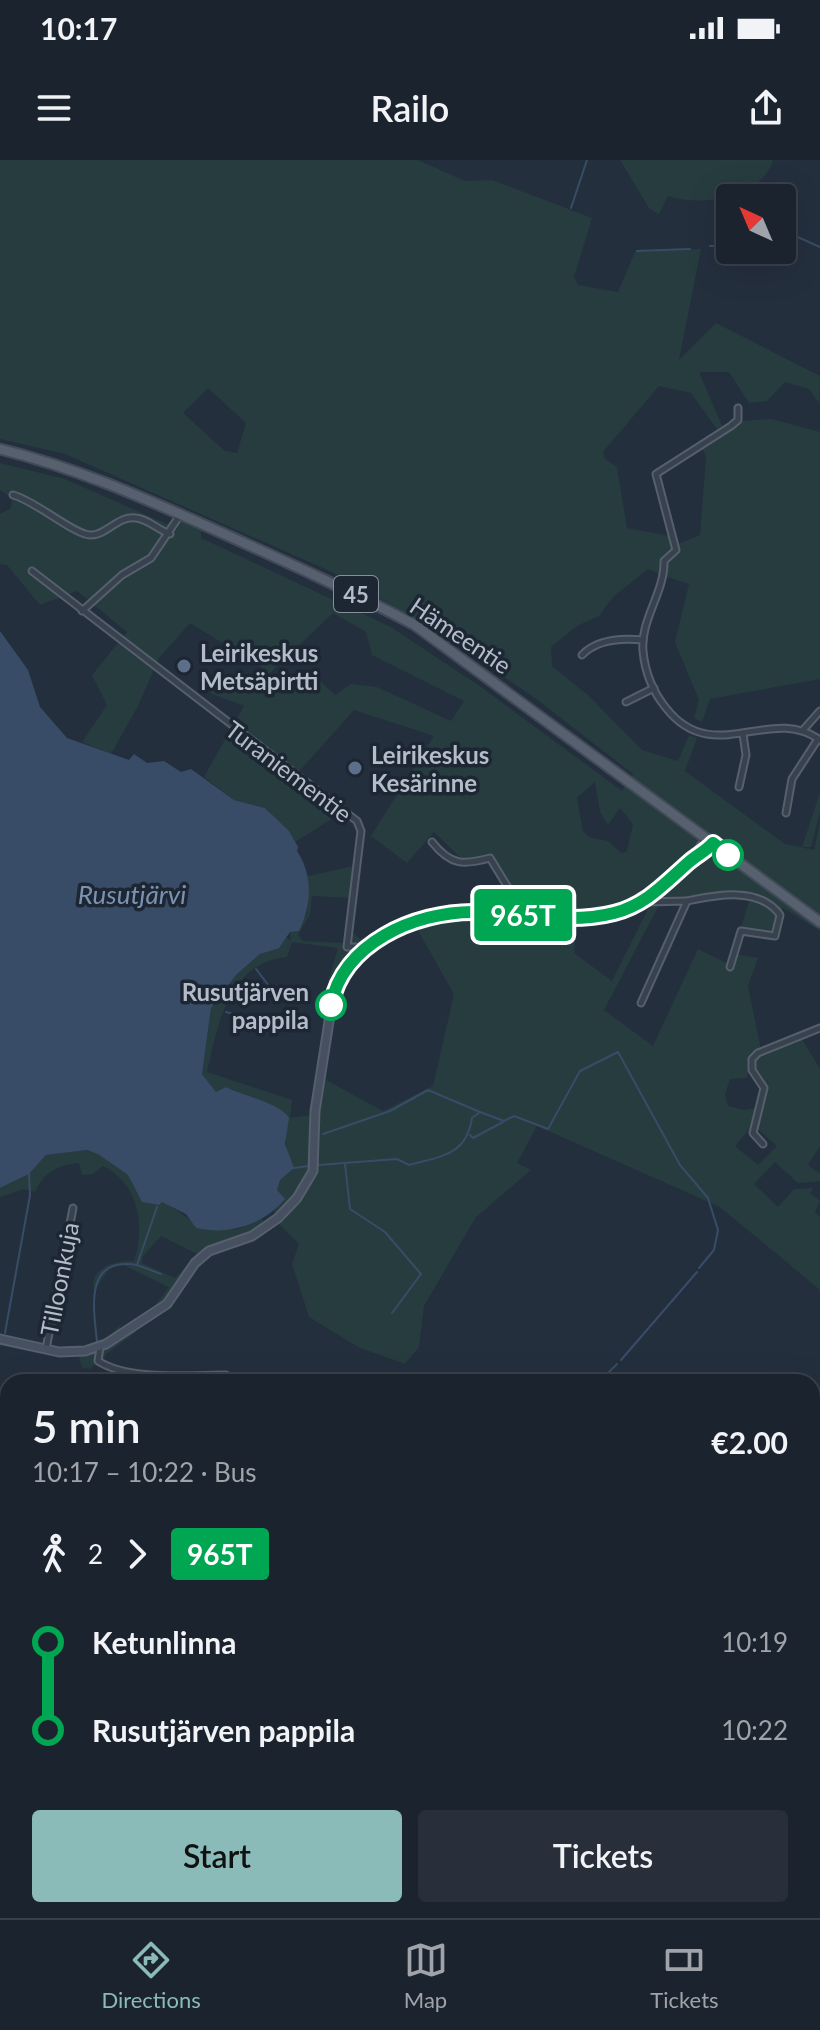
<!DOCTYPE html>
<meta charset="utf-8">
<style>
body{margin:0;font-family:Lato,sans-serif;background:#282f3a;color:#f1f3f6;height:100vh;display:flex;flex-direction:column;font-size:30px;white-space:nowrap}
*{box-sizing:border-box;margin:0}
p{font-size:26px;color:#a0a4aa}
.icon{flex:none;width:44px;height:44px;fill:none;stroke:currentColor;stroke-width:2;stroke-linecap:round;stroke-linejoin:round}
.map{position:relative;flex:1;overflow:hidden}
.drawer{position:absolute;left:0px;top:1214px;width:820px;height:544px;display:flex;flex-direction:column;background:#1b232e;border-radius:24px 24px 0 0;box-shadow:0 8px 32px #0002,0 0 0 2px #39404a}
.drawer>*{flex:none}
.badge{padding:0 16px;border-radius:6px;font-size:28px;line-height:52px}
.needle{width:52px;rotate:316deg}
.controls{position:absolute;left:716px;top:24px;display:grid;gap:16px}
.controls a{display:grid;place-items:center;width:80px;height:80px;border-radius:8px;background:#1b232e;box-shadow:0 8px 32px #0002,0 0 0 2px #39404a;font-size:40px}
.map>.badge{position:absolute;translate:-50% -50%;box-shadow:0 0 0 4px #fff}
.legs{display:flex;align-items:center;gap:12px;height:88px;padding:0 32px;font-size:26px}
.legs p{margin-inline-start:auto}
.overview{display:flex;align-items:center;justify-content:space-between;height:136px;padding:0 32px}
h1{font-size:44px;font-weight:600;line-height:60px}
.action{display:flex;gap:16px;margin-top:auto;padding:16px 32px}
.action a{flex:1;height:92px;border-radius:8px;background:#8bbbb9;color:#111;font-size:32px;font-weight:600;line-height:92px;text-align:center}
.action a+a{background:#282f3a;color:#f1f3f6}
ul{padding:0 32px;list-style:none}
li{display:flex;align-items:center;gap:28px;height:88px;font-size:30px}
li i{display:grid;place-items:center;width:12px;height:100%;margin:0 10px;background:currentColor}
li i::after{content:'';width:20px;height:20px;margin:-10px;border:6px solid;border-radius:50%;background:#1b232e}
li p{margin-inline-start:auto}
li:first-child i{background:linear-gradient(#0000 50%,currentColor 0)}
li:last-child i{background:linear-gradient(currentColor 50%,#0000 0)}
.status{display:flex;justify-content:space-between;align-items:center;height:56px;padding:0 40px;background:#1b232e;direction:ltr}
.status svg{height:22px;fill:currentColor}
header{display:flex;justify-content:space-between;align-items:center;height:104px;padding:0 32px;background:#1b232e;font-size:36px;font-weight:600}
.tabs{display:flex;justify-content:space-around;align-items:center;height:112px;border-top:2px solid #39404a;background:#1b232e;font-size:22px;color:#a0a4aa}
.tabs a{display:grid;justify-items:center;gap:4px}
.tabs .selected{color:#8bbbb9}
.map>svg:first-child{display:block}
.green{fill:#263c3f;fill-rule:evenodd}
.water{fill:#394c67}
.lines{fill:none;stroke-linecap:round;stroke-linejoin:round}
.stream{stroke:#394c67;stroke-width:2}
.minor-casing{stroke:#565f6c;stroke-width:9}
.secondary-casing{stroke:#565f6c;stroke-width:11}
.primary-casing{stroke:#414a57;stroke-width:13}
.minor{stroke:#38414e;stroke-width:5}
.secondary{stroke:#465061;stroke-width:7}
.primary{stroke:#56606e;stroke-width:9}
.line-1-casing{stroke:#fff;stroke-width:18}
.line-1{stroke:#00a651;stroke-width:12}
.service-dot{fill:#5c6f8a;stroke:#1d2633;stroke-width:3}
.stop-1-dot{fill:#fff;stroke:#00a651;stroke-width:4}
.labels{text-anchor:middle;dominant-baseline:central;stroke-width:7;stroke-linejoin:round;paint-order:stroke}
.shield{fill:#1d2633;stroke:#878f9c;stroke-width:2}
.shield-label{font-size:22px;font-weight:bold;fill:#b4bcc9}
.street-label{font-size:24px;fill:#b4bcc9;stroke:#1d2633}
.poi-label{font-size:24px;font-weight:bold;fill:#b4bcc9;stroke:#1d2633;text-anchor:start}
.stop-label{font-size:24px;font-weight:bold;fill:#b4bcc9;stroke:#1d2633;text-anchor:end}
.water-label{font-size:26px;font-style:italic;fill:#7c92b1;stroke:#1d2633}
</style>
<div class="status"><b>10:17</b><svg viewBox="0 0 49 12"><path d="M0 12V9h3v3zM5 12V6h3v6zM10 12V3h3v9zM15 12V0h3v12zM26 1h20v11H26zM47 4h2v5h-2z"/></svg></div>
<header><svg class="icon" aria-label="menu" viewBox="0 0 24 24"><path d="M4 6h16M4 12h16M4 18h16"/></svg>Railo<svg class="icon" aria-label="share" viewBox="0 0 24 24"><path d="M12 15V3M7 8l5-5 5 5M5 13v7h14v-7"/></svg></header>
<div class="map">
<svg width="820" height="1758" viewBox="0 0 820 1758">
<rect width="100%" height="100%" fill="#242f3e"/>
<g class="green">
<path d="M0 0H418L465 21 492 20 592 58 574 117 578 125 618 132 635 92 701 89 679 200 716 163 820 216 819 243 809 229 785 222 767 241 749 243 729 212H699L722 266 717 269 691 233 659 226 603 292 605 299 617 307 627 368 670 376 673 389 662 399V415L648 409 613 437 599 456 577 466 551 487 552 506 588 535 642 590 678 601 689 575 697 578 685 611 785 684 814 690 820 663V771L783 748 776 778 741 767 750 738 716 736 659 745 604 850 653 886 698 789 729 804 735 794 758 798 748 826 761 890 751 899 747 918 730 919 725 934 728 946 744 950 758 948 752 966 735 986 758 1005 777 986 755 967 765 928 752 908 754 900 802 879 820 909V986L808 1005 820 1014V1021L798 1023 775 1002 754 1024 778 1047 794 1029 813 1028 810 1033 820 1041 815 1052 820 1057V1130L720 1047 537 966 517 1003 531 1010 476 1057 424 1146 419 1187 405 1204 358 1187 309 1157 292 1104 299 1084 277 1062 201 1096 161 1076 143 1096 142 1103 175 1118 195 1097 198 1099 157 1150 154 1147 169 1127 121 1104 109 1109 94 1131C89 1107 116 1100 134 1101 146 1065 138 1023 103 1006L93 1014 82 1015 79 1003C58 1005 44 1012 35 1032L24 1029 0 1037V1028L29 1014 46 995 87 990 98 993 204 1070 239 1069 262 1058 263 1066 274 1058V1051L284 1039 277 1030C290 985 293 980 264 941H254L226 927 216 932 202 914 211 848 236 815 260 794 279 787 286 777 291 781 290 772 307 754 308 716 359 705 354 738 312 736 310 754 298 775 303 781 344 783 350 770 360 779 461 745 470 749 539 753 516 738 492 696 466 703 434 672 407 703 371 676 434 576 354 550 296 615 343 652 295 682 266 648 234 640 204 617 244 546 210 533 220 515 225 514 253 525 263 508 190 463 159 498 138 546 111 594 82 582 107 545 92 515 127 472 77 431 40 445 7 405 0 404V354L11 348 12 338 0 330V303L65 319 176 368 180 359 201 369V378L391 467 481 527 622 631 633 614 539 541 439 472 341 416 65 294 0 279ZM208 228 246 263 237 293 225 291 183 253ZM333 453 366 472 372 495 464 541 451 561 377 527 351 524 335 535 310 511 284 530 270 513ZM595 622 600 652 608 665 620 648 633 664 627 691 621 693 608 681 589 677 583 671 577 638ZM698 685 707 691 653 739 612 821 574 793 577 759 631 749 672 714ZM417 769 454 834 433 926 383 951 324 919C342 830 321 806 417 769ZM292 782 338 788 329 818 312 955 290 958 292 940 207 912C218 864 228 803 287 797Z"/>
<path d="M620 0H771L773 1C760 39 701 47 668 36L659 54 649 48Z"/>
<path d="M772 259 820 272V519L710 539 702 562 694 558 699 540 675 482 689 424 665 416 667 402 678 391V384L700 375 706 297 702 288 740 261Z"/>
<path d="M820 633V652L811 687H802Z"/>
<path d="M119 1166 122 1170 131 1166 136 1172 106 1194 101 1207 96 1203 90 1209 82 1208 79 1197 85 1194 83 1188 111 1175Z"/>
<path d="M820 1284V1624L812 1629V1301Z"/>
<path d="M0 1518 8 1523V1658L4 1654 0 1657Z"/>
<path d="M820 1627V1690L812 1692V1631Z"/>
<path d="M70 1750H240L236 1758H71L74 1753Z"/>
<path d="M271 1750H423L436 1758H283Z"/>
<path d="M613 1750H744L751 1758H735L728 1752 723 1758H699L687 1750 680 1758H600Z"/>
</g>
<path class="water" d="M0 471 28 510 40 547 67 578 129 600 134 594 147 603 164 601 181 612 191 609 234 640 265 648 289 671 298 687 297 691C313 715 312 744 299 771L290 772 279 788 260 794 236 815 211 848 202 914 216 932 226 927C243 936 280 943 289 958L285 984 294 1008 280 1020 277 1030 285 1039C264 1064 230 1076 196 1068L186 1054 162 1042 159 1045 142 1042 128 1015 98 994 87 990 46 995 29 1014 0 1028Z"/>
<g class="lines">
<g class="stream">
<path d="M571 48 587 0"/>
<path d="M782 78 791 74 820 87"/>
<path d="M710 86 730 85"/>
<path d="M637 91 690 89"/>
<path d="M256 809 272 830"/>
<path d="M226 852 272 864"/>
<path d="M323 974 390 951 428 930 480 952"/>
<path d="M470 975 473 978 503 962"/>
<path d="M345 1004 350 1049 385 1072 421 1114 392 1153"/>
<path d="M318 1005 397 999 409 1005C441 996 466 996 472 958L480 952 504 961 514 956 548 969 580 911 618 892 680 1005 708 1038 718 1070 714 1090 699 1108"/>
<path d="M294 1008 309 1006"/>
<path d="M137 1105 161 1114"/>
<path d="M5 1173 30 1035 29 1014"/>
<path d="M97 1181C93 1146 85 1096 137 1105L157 1047"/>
<path d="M621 1200 697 1112"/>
<path d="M599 1222 617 1204"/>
<path d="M0 1252 8 1256"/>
<path d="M0 1388 8 1383"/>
</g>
<defs>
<g id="minor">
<path d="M738 248V260L731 266 656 314 676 390 664 401C665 432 640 460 643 491 645 512 653 532 666 548 713 608 770 544 820 580"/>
<path d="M13 335C36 341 73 374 90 375 106 376 118 355 136 358 148 359 158 370 170 374"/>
<path d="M32 411 357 661 361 671 347 787H363"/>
<path d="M82 451 122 415 151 398 180 355"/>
<path d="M582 495C597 479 622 478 643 480"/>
<path d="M626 542 654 528"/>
<path d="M804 569 820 551"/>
<path d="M739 627 746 595 743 574"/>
<path d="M786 653 792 619 818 579"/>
<path d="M432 682C451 706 464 705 490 698L515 739 540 756"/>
<path d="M687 741C717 735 759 726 780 755L775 776 741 771 730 807"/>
<path d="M641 843 687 741 645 742"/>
<path d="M763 984 753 973 764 928 752 910V899L758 893 820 868"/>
<path d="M100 1187 98 1201C129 1221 190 1215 226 1215L227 1222"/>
<path d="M46 1189 73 1048"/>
<path d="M0 1307 8 1311"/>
<path d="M812 1630 820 1626"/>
<path d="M501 1750 513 1758"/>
<path d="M579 1750 586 1758"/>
<path d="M439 1755 442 1750"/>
<path d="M776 1758 791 1750"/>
</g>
<g id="secondary">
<path d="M693 698 707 678"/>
<path d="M0 1179 59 1192 85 1191 106 1184 167 1144 195 1103 209 1091 252 1076 278 1058 297 1038 313 1011 315 951 333 836 344 811 364 787 409 766 452 753 499 752 564 759 618 752 644 742 713 683"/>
</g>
<path id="primary" d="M0 289C74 307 142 337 211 368 280 399 349 430 415 465L820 762"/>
</defs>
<use href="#minor" class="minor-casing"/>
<use href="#secondary" class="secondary-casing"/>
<use href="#primary" class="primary-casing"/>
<use href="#minor" class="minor"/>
<use href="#secondary" class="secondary"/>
<use href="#primary" class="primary"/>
</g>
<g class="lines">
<defs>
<path id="line-1" d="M331 845C343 783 415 752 473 752 521 752 567 765 614 753 646 745 665 723 689 702 697 695 706 691 713 683L728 695"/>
</defs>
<use href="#line-1" class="line-1-casing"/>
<use href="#line-1" class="line-1"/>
</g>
<g class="service-dot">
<circle cx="184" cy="506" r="8"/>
<circle cx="355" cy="608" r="8"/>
</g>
<g class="stop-1-dot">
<circle cx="728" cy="695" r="14"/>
<circle cx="331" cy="845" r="14"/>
</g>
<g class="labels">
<rect class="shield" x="334" y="416" width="44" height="36" rx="6"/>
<g class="shield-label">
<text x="356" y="434">45</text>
</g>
<g class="street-label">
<text transform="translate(461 475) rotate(34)">Hämeentie</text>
<text transform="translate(289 611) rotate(37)">Turaniementie</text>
<text transform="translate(59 1119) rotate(-79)">Tilloonkuja</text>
</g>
<g class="poi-label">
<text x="200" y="492">Leirikeskus<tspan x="200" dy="28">Metsäpirtti</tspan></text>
<text x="371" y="594">Leirikeskus<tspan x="371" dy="28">Kesärinne</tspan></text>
</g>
<g class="stop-label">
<text x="309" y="831">Rusutjärven<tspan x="309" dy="28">pappila</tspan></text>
</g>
<g class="water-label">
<text x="132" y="734">Rusutjärvi</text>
</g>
</g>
</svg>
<div class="controls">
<a><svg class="needle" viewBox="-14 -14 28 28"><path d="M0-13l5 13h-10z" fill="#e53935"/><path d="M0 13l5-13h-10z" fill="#a0a4aa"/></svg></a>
</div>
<b class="badge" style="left:523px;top:755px;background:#00a651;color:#fff">965T</b>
<section class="drawer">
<div class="overview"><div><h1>5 min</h1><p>10:17 – 10:22 · Bus</p></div><b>€2.00</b></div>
<div class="legs"><svg class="icon" aria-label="walk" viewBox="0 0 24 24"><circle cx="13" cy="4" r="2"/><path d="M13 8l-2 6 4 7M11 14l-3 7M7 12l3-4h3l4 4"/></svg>2<svg class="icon" aria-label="forward" viewBox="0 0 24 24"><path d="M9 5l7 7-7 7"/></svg><b class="badge" style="background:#00a651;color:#fff">965T</b></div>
<ul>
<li><i style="color:#00a651"></i><b>Ketunlinna</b><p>10:19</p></li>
<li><i style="color:#00a651"></i><b>Rusutjärven pappila</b><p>10:22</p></li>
</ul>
<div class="action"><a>Start</a><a>Tickets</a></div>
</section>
</div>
<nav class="tabs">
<a class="selected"><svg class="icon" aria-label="directions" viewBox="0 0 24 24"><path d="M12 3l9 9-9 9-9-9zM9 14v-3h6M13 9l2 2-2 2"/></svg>Directions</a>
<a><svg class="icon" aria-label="map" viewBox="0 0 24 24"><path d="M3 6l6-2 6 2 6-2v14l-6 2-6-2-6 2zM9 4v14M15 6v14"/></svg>Map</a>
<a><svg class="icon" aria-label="tickets" viewBox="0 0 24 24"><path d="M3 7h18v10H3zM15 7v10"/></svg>Tickets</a>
</nav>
